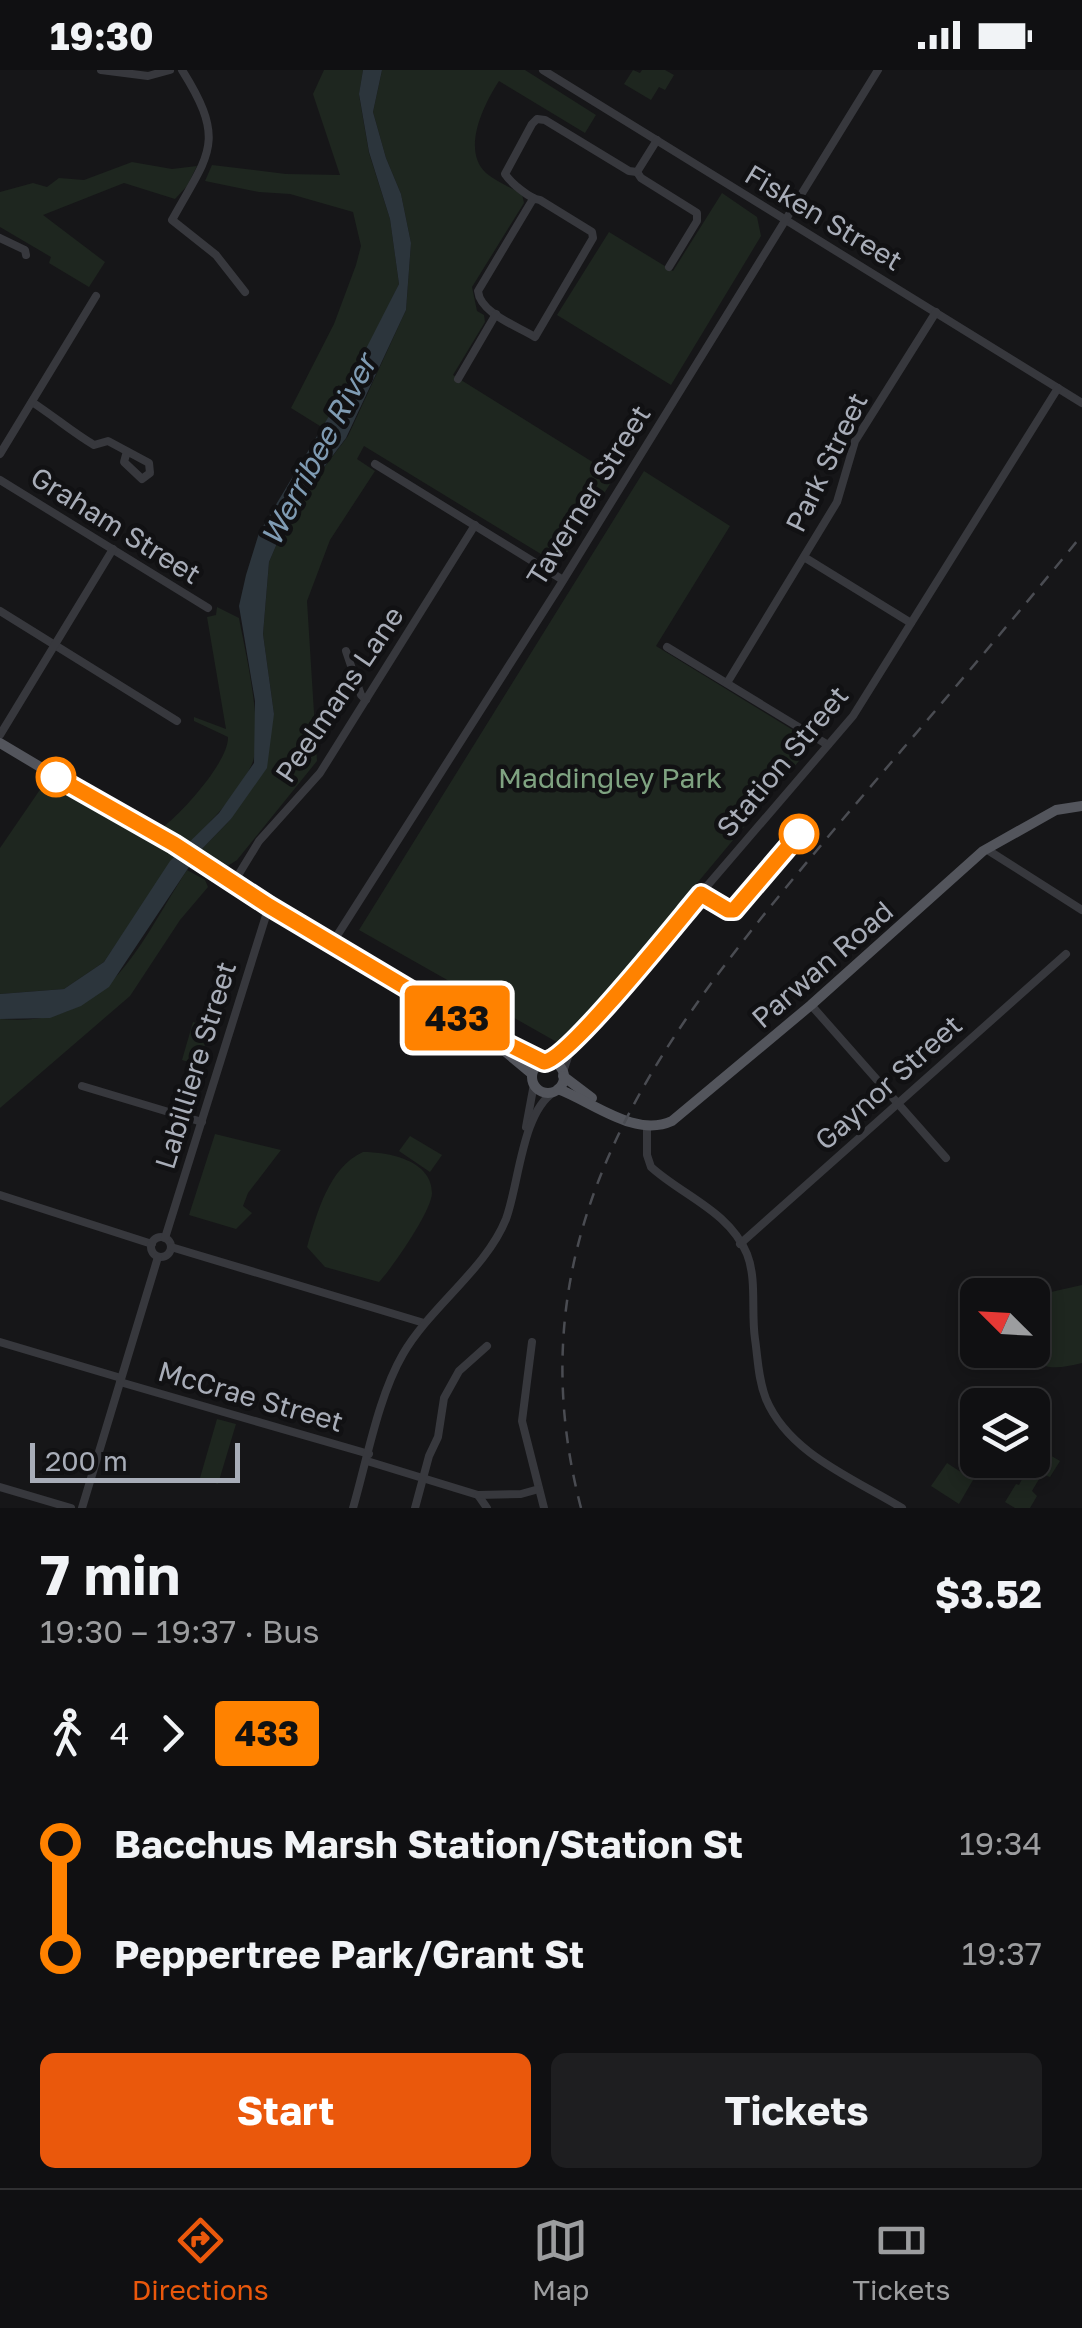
<!DOCTYPE html>
<meta charset="utf-8">
<style>
body{margin:0;font-family:"Golos Text",sans-serif;background:#1e1e20;color:#f1f3f6;height:100vh;display:flex;flex-direction:column;font-size:38px;white-space:nowrap}
*{box-sizing:border-box;margin:0}
p{font-size:32px;color:#9c9d9f}
.icon{flex:none;width:55px;height:55px;fill:none;stroke:currentColor;stroke-width:2;stroke-linecap:round;stroke-linejoin:round}
.map{position:relative;height:1438px;overflow:hidden}
.panel{display:flex;flex-direction:column;background:#101012;flex:1}
.panel>*{flex:none}
.badge{padding:0 20px;border-radius:8px;font-size:35px;line-height:65px}
.needle{width:65px;rotate:294deg}
.controls{position:absolute;left:960px;top:1208px;display:grid;gap:20px}
.controls a{display:grid;place-items:center;width:90px;height:90px;border-radius:15px;background:#101012;box-shadow:0 5px 15px #0003,0 0 0 2px #303032;font-size:50px}
.scale{position:absolute;left:30px;bottom:25px;width:210px;box-sizing:border-box;padding-left:10px;border:5px solid #a8adb8;border-top:0;font-size:28px;line-height:35px;white-space:nowrap;color:#a8adb8;-webkit-text-stroke:8px #111113;paint-order:stroke}
.map>.badge{position:absolute;translate:-50% -50%;box-shadow:0 0 0 5px #fff}
.legs{display:flex;align-items:center;gap:15px;height:110px;padding:0 40px;font-size:32px}
.legs p{margin-inline-start:auto}
.overview{display:flex;align-items:center;justify-content:space-between;height:170px;padding:0 40px}
h1{font-size:55px;font-weight:700;line-height:75px}
.action{display:flex;gap:20px;margin-top:auto;padding:20px 40px}
.action a{flex:1;height:115px;border-radius:15px;background:#ea580c;color:#fff;font-size:40px;font-weight:700;line-height:115px;text-align:center}
.action a+a{background:#1e1e20;color:#f1f3f6}
ul{padding:0 40px;list-style:none}
li{display:flex;align-items:center;gap:35px;height:110px;font-size:38px}
li i{display:grid;place-items:center;width:15px;height:100%;margin:0 12px;background:currentColor}
li i::after{content:'';width:25px;height:25px;margin:-12px;border:8px solid;border-radius:50%;background:#101012}
li p{margin-inline-start:auto}
li:first-child i{background:linear-gradient(#0000 50%,currentColor 0)}
li:last-child i{background:linear-gradient(currentColor 50%,#0000 0)}
.status{display:flex;justify-content:space-between;align-items:center;height:70px;padding:0 50px;background:#101012;direction:ltr}
.status svg{height:28px;fill:currentColor}
.tab-bar{display:flex;justify-content:space-around;align-items:center;height:140px;border-top:2px solid #303032;background:#101012;font-size:28px;color:#9c9d9f}
.tab-bar a{display:grid;justify-items:center;gap:5px}
.tab-bar .active{color:#ea580c}
.map>svg:first-child{display:block}
.green{fill:#1e261f}
.water{fill:#2c353c}
.lines{fill:none;stroke-linecap:round;stroke-linejoin:round}
.minor{stroke:#37383d;stroke-width:8}
.major{stroke:#53555c;stroke-width:10}
.rail{stroke:#4a4c52;stroke-width:2.5;stroke-dasharray:12 10;stroke-linecap:butt}
.line-1-casing{stroke:#fff;stroke-width:22}
.line-1{stroke:#ff8200;stroke-width:15}
.stop-1-dot{fill:#fff;stroke:#ff8200;stroke-width:5}
.labels{text-anchor:middle;dominant-baseline:central;stroke-width:9;stroke-linejoin:round;paint-order:stroke}
.street-label{font-size:28px;fill:#a8adb8;stroke:#111113}
.park-label{font-size:28px;fill:#7fa381;stroke:#111113}
.water-label{font-size:30px;font-style:italic;fill:#7f9bb3;stroke:#111113}
</style>
<div class="status"><b>19:30</b><svg viewBox="0 0 49 12"><path d="M0 12V9h3v3zM5 12V6h3v6zM10 12V3h3v9zM15 12V0h3v12zM26 1h20v11H26zM47 4h2v5h-2z"/></svg></div>
<div class="map">
<svg width="1082" height="1438" viewBox="0 0 1082 1438">
<rect width="100%" height="100%" fill="#161618"/>
<g class="green">
<path d="M324 0H363L359 25 369 83 390 149 399 214 328 361 291 338 334 254 356 195 361 176 353 142 290 124 259 122 205 111 212 95 286 104 340 105 313 24Z"/>
<path d="M382 0H525L596 45 585 63 499 11C484 34 461 80 486 103 496 111 511 118 522 124L524 133 472 217 477 241 484 245 485 252 453 305 615 406 559 495 364 376 357 389 375 401 330 470 307 531 317 691 237 790 226 797 199 782 231 749 274 644 263 564 269 492 291 441 348 366 406 240 411 173 401 124 386 88 373 42Z"/>
<path d="M633 0 640 3 642 0H665L674 5 665 20 659 17 651 30 624 14Z"/>
<path d="M132 92 172 99 197 96 187 116 175 129 124 113 43 145 105 192 89 217 49 193 51 187 0 157V122L33 113 47 117 59 108 84 110Z"/>
<path d="M722 123 757 147 761 166 671 315 557 245 609 162 673 201Z"/>
<path d="M644 401 730 456 656 576 814 673 562 975 359 860Z"/>
<path d="M217 537 239 548C245 581 266 667 251 696 236 727 210 752 187 776L163 757C182 743 229 691 228 667L194 651V647L226 659 207 547 216 545Z"/>
<path d="M48 708 175 786 104 892 64 919 0 924V778Z"/>
<path d="M187 800 205 810 208 817 180 850 130 926 0 1038V949C109 959 137 877 187 800Z"/>
<path d="M193 952 210 957 199 995 182 990Z"/>
<path d="M215 1064 281 1080 248 1123 243 1136 252 1143 236 1159 189 1145Z"/>
<path d="M410 1066 442 1085 430 1102 399 1081Z"/>
<path d="M363 1082C388 1082 432 1090 432 1123 432 1140 393 1197 379 1212L325 1197 307 1177C317 1143 329 1097 363 1082Z"/>
<path d="M1082 1215V1293C1057 1299 1041 1302 1024 1280H1032L1033 1226Z"/>
<path d="M217 1349 236 1354 218 1414 200 1408Z"/>
<path d="M1038 1378 1060 1391 1050 1407 1042 1404 1032 1421 1037 1426 1030 1438H1015L1005 1432 1016 1414 1019 1415Z"/>
<path d="M947 1393 973 1410 959 1434 931 1416Z"/>
</g>
<path class="water" d="M363 0H382L373 42 386 88 401 124 411 173 406 240 346 368 291 441 269 492 263 564 274 644 267 698 231 749 199 782 109 917 81 936 50 948 0 949V924L64 919 104 892 170 791 219 743 254 693 255 631 239 536 246 505 259 463 347 316 399 214 390 149 369 82 359 24Z"/>
<g class="lines">
<g class="minor">
<path d="M101 0 148 6 170 0"/>
<path d="M182 0C228 73 208 84 172 150L216 185 245 222"/>
<path d="M543 0 1082 333"/>
<path d="M637 102 641 108 697 143V151L669 197"/>
<path d="M533 129 478 221C480 243 517 256 535 267L593 168 592 162 540 130C530 129 511 113 505 104L532 54 537 49 545 50 629 101 637 102 657 70"/>
<path d="M0 168 25 180 26 185"/>
<path d="M458 309 496 244"/>
<path d="M32 332C55 347 72 362 94 375L108 371 149 393 150 403 142 409 124 392 127 381"/>
<path d="M0 384 96 226"/>
<path d="M375 394 563 510"/>
<path d="M0 410 208 538"/>
<path d="M804 487 911 553"/>
<path d="M0 541 177 651"/>
<path d="M667 577 828 675"/>
<path d="M346 581 361 625 366 630"/>
<path d="M727 613 837 432 855 371 936 242"/>
<path d="M0 665 113 479"/>
<path d="M986 779 1082 840"/>
<path d="M234 812 259 771 320 703 475 455"/>
<path d="M333 872 559 517 878 0"/>
<path d="M811 935 946 1088"/>
<path d="M551 991 575 970 853 646 1058 318"/>
<path d="M563 1002 571 978"/>
<path d="M82 1016 202 1052"/>
<path d="M526 1057 534 1014"/>
<path d="M647 1058V1085L651 1097C683 1126 729 1141 747 1184 757 1209 751 1242 755 1269 758 1289 758 1309 766 1329 789 1384 855 1409 902 1438"/>
<path d="M0 1125 152 1174"/>
<circle cx="161" cy="1177" r="10"/>
<path d="M165 1168 269 836"/>
<path d="M740 1174 1066 884"/>
<path d="M171 1177 424 1253"/>
<path d="M0 1272 121 1308"/>
<path d="M532 1272 522 1351 544 1438"/>
<path d="M120 1312 369 1384"/>
<path d="M367 1391 478 1425 487 1438"/>
<path d="M0 1417 71 1438"/>
<path d="M478 1425 521 1424 539 1419"/>
<path d="M82 1438 158 1187"/>
<path d="M353 1438C367 1390 378 1327 403 1284 431 1236 486 1199 506 1149 519 1114 522 1042 554 1022"/>
<path d="M415 1438 429 1386 438 1367 444 1328 459 1301 487 1276"/>
</g>
<g class="major">
<path d="M0 673 406 915 495 973 532 1004"/>
<path d="M504 973 544 992"/>
<circle cx="548" cy="1007" r="16"/>
<path d="M563 1006 592 1028"/>
<path d="M558 1019C593 1032 635 1068 672 1051L811 935 983 781 1056 740 1082 736"/>
</g>
<path class="rail" d="M581 1438C506 1151 671 954 843 749 923 655 1004 561 1082 465"/>
</g>
<g class="lines">
<defs>
<path id="line-1" d="M56 707 174 774 269 836 467 954 544 992C569 989 678 851 701 824L728 840H734L799 764"/>
</defs>
<use href="#line-1" class="line-1-casing"/>
<use href="#line-1" class="line-1"/>
</g>
<g class="stop-1-dot">
<circle cx="56" cy="707" r="18"/>
<circle cx="799" cy="764" r="18"/>
</g>
<g class="labels">
<g class="street-label">
<text transform="translate(824 147) rotate(31)">Fisken Street</text>
<text transform="translate(826 392) rotate(-64)">Park Street</text>
<text transform="translate(588 425) rotate(-58)">Taverner Street</text>
<text transform="translate(116 455) rotate(32)">Graham Street</text>
<text transform="translate(339 624) rotate(-56)">Peelmans Lane</text>
<text transform="translate(782 691) rotate(-50)">Station Street</text>
<text transform="translate(822 894) rotate(-41)">Parwan Road</text>
<text transform="translate(195 995) rotate(-73)">Labilliere Street</text>
<text transform="translate(888 1012) rotate(-42)">Gaynor Street</text>
<text transform="translate(251 1326) rotate(16)">McCrae Street</text>
</g>
<g class="park-label">
<text x="610" y="707">Maddingley Park</text>
</g>
<g class="water-label">
<text transform="translate(318 380) rotate(-62)">Werribee River</text>
</g>
</g>
</svg>
<div class="controls">
<a><svg class="needle" viewBox="-14 -14 28 28"><path d="M0-13l5 13h-10z" fill="#e53935"/><path d="M0 13l5-13h-10z" fill="#9c9d9f"/></svg></a>
<a><svg class="icon" aria-label="layers" viewBox="0 0 24 24"><path d="M12 4l9 5-9 5-9-5zM3 14l9 5 9-5"/></svg></a>
</div>
<div class="scale">200 m</div>
<b class="badge" style="left:457px;top:948px;background:#ff8200;color:#111">433</b>
</div>
<section class="panel">
<div class="overview"><div><h1>7 min</h1><p>19:30 – 19:37 · Bus</p></div><b>$3.52</b></div>
<div class="legs"><svg class="icon" aria-label="walk" viewBox="0 0 24 24"><circle cx="13" cy="4" r="2"/><path d="M13 8l-2 6 4 7M11 14l-3 7M7 12l3-4h3l4 4"/></svg>4<svg class="icon" aria-label="forward" viewBox="0 0 24 24"><path d="M9 5l7 7-7 7"/></svg><b class="badge" style="background:#ff8200;color:#111">433</b></div>
<ul>
<li><i style="color:#ff8200"></i><b>Bacchus Marsh Station/Station St</b><p>19:34</p></li>
<li><i style="color:#ff8200"></i><b>Peppertree Park/Grant St</b><p>19:37</p></li>
</ul>
<div class="action"><a>Start</a><a>Tickets</a></div>
</section>
<nav class="tab-bar">
<a class="active"><svg class="icon" aria-label="directions" viewBox="0 0 24 24"><path d="M12 3l9 9-9 9-9-9zM9 14v-3h6M13 9l2 2-2 2"/></svg>Directions</a>
<a><svg class="icon" aria-label="map" viewBox="0 0 24 24"><path d="M3 6l6-2 6 2 6-2v14l-6 2-6-2-6 2zM9 4v14M15 6v14"/></svg>Map</a>
<a><svg class="icon" aria-label="tickets" viewBox="0 0 24 24"><path d="M3 7h18v10H3zM15 7v10"/></svg>Tickets</a>
</nav>
